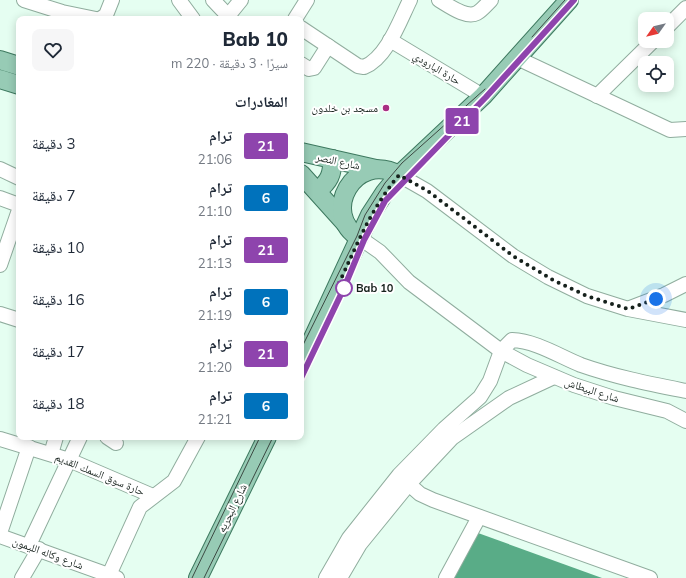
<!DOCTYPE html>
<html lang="ar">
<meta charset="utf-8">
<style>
body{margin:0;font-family:Mulish,"Noto Naskh Arabic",sans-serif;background:#f6f6f7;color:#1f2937;direction:rtl;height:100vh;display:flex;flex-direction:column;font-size:15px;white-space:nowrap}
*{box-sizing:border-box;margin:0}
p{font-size:13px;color:#747a83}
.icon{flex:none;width:22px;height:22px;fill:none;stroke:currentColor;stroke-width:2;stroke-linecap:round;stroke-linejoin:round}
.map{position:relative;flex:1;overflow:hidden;direction:ltr}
.panel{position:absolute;left:16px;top:16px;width:288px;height:424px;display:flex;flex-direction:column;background:#fff;border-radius:8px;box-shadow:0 2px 10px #0003;direction:rtl}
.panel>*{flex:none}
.badge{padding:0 8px;border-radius:3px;font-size:14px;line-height:26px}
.needle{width:26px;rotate:236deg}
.tools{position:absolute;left:638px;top:12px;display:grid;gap:8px}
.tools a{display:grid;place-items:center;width:36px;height:36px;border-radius:8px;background:#fff;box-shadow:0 2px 10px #0003;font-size:20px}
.you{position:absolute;width:20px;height:20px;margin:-10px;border:3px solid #fff;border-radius:50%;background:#1a73e8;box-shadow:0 0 0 6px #1a73e833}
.map>.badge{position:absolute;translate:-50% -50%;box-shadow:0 0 0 2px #fff}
h2{padding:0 16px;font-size:15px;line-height:36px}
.round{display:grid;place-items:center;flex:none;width:42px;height:42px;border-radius:8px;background:#f6f6f7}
.summary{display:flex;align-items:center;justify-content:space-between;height:68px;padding:0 16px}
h1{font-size:19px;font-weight:800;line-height:30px}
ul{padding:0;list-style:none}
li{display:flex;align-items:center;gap:12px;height:52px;padding:0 16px}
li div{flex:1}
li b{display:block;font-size:15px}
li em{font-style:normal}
li .badge{min-width:44px;font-weight:700;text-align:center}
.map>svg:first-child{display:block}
.water{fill:#59ac87}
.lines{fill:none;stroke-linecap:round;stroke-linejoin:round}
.minor-casing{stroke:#90ad9e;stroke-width:16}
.major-casing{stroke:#3d795f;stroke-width:20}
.minor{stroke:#fff;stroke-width:14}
.major{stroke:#97cbb5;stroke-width:18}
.tram{stroke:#3c4a43;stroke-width:1}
.line-casing{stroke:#fff;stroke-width:9}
.line{stroke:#8e44ad;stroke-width:6}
.walk{stroke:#16211c;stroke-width:4;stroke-dasharray:0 7.2}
.poi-dot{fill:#a92f83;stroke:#fff;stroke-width:1.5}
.stop-dot{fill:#fff;stroke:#8e44ad;stroke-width:2}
.labels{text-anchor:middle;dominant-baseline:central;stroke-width:4;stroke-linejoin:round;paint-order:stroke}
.street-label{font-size:11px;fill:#16211c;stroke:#fff}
.poi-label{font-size:11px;fill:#16211c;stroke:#fff;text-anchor:end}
.stop-label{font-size:11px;font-weight:bold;fill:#16211c;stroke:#fff;text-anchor:start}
</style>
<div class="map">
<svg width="686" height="578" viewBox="0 0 686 578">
<rect width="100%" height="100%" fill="#e5fef1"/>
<path class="water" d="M478 533 602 578H454Z"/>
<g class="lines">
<defs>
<g id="minor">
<path d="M24 0 62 12 96 19"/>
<path d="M179 0 193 19"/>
<path d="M213 0 231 19"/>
<path d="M439 0C448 5 466 19 477 13 482 10 487 4 491 0"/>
<path d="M228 16 241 0"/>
<path d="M100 19 106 15 112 0"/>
<path d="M295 19 307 0"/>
<path d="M667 27 686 8"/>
<path d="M301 28 358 66 364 67C387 58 400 20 410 0"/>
<path d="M390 40 483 96"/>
<path d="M517 58 670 130 686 129"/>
<path d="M301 64 309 69 314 68 328 46"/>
<path d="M597 96 653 41"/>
<path d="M0 169 19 178"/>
<path d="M399 175 427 191 513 256 548 277 587 296 628 309 686 320"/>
<path d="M0 198 19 205"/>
<path d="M360 238 380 252 409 282 501 351 527 365 574 385 614 398 667 411 686 421"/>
<path d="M0 265 19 210"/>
<path d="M630 308 664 295 686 284"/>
<path d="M0 314 19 320"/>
<path d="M107 437 116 443"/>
<path d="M0 439 69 460 153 496"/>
<path d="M51 454 56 437"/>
<path d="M403 479 420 494 433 500 650 578"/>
<path d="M0 533 29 447"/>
<path d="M0 536 117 578"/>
<path d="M29 545 80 437"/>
<path d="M109 575 140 507 174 481 198 437"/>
<path d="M22 578 39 549"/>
<path d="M326 578 349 538 399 475 444 429 480 397 490 381 501 351 512 340C536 341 559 356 581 365 615 377 651 384 686 391"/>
<path d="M340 578 360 544 408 485 452 438 509 398 554 377"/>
<path d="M446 578 479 517"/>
</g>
<g id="major">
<path d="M0 60 19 66"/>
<path d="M0 79 19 85"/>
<path d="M301 152 376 169"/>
<path d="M301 174 346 224"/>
<path d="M317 191C329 182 333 174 332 159"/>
<path d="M360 238C319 214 355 150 399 175"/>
<path d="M301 364 370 215 385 192 399 175 483 96 569 0"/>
<path d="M198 578 267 437"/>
</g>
</defs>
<use href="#minor" class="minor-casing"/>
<use href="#major" class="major-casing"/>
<use href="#minor" class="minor"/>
<use href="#major" class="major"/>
<g class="tram">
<path d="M532 37 565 0"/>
<path d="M301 349 357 236 365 215 385 183 402 163 485 89"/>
<path d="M301 378 344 288 364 240 385 201 486 97 574 0"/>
<path d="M192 578 260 437"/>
<path d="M204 578 273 437"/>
</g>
</g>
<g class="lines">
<defs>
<path id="line" d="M301 378 344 288 364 240 385 201 486 97 574 0"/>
</defs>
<use href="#line" class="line-casing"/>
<use href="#line" class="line"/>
<path class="walk" d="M344 288 339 283C358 243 370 210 399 175L428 191 513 256 553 280 587 296 628 309 656 299"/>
</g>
<circle class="poi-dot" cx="386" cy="108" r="4"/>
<circle class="stop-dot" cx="344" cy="288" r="8"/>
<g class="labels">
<g class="street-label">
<text transform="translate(437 68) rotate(31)">حارة البارودي</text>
<text transform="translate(338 161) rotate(12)">شارع النصر</text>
<text transform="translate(592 390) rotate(18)">شارع البيطاش</text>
<text transform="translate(100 474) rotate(22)">حارة سوق السمك القديم</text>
<text transform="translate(232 508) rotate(-64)">شارع البحريه</text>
<text transform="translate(48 553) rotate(20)">شارع وكاله الليمون</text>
</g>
<g class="poi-label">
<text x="378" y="108">مسجد بن خلدون</text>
</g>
<g class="stop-label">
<text x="356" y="288">Bab 10</text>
</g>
</g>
</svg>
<div class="tools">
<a><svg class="needle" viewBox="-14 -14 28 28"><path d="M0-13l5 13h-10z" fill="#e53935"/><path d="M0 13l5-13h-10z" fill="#747a83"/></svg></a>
<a><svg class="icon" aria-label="locate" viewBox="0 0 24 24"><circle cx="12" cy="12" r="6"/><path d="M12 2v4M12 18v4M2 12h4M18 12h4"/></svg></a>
</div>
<div class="you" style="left:656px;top:299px"></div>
<b class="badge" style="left:462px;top:121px;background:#8e44ad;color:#fff">21</b>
<section class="panel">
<div class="summary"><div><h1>Bab 10</h1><p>سيرًا · 3 دقيقة · 220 m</p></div><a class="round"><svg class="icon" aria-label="heart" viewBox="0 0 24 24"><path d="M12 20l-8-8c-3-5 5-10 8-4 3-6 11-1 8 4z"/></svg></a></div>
<h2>المغادرات</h2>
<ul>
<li><span class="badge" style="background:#8e44ad;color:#fff">21</span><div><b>ترام</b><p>21:06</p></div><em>3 دقيقة</em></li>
<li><span class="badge" style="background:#0072bc;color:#fff">6</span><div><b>ترام</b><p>21:10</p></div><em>7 دقيقة</em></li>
<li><span class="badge" style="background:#8e44ad;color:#fff">21</span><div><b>ترام</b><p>21:13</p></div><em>10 دقيقة</em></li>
<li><span class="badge" style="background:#0072bc;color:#fff">6</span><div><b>ترام</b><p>21:19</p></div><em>16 دقيقة</em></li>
<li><span class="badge" style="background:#8e44ad;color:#fff">21</span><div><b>ترام</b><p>21:20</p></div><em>17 دقيقة</em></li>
<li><span class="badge" style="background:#0072bc;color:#fff">6</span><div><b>ترام</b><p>21:21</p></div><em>18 دقيقة</em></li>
</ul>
</section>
</div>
